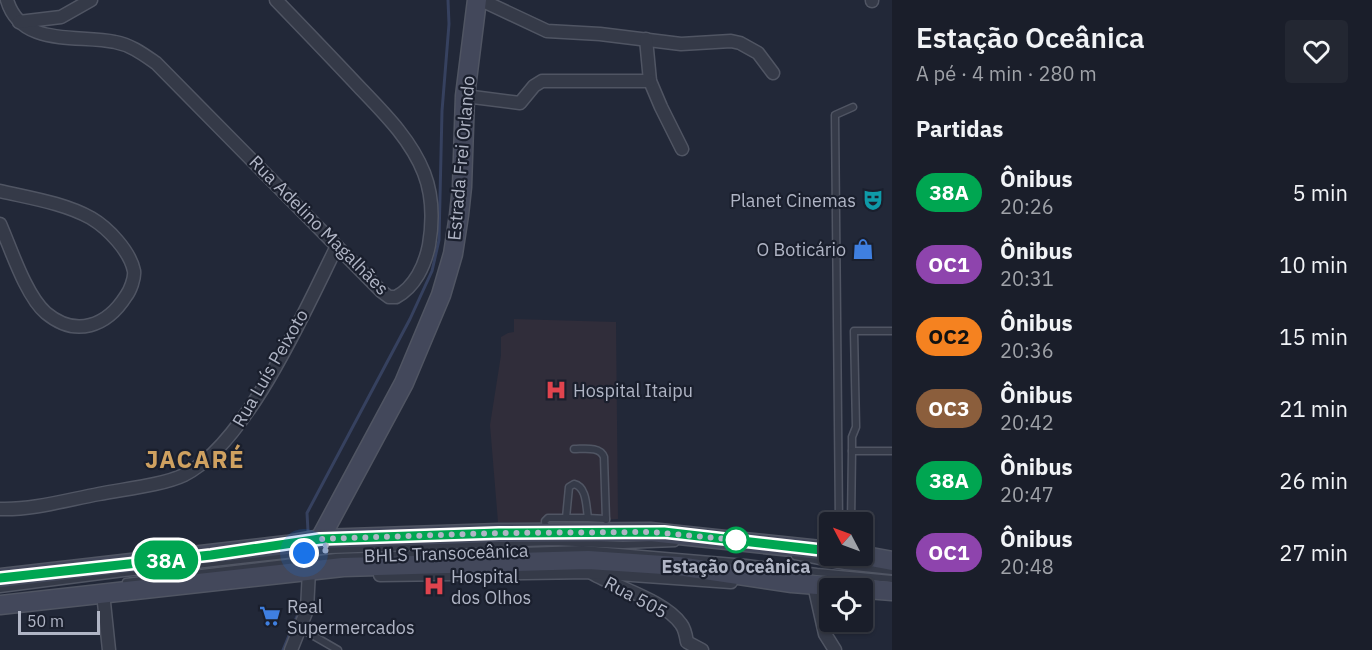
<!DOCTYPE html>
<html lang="pt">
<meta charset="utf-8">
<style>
body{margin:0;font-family:"IBM Plex Sans",sans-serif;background:#232732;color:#f1f3f6;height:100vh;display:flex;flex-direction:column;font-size:22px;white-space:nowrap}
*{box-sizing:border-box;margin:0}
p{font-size:20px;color:#9fa2a8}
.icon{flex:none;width:33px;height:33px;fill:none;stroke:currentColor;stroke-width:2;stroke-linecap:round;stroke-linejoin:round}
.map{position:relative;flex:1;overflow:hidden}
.sheet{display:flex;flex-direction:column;background:#1a1e2a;width:480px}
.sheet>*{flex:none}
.badge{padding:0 12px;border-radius:20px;font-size:21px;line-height:39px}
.needle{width:39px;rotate:311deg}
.fabs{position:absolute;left:819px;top:512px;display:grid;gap:12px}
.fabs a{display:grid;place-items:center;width:54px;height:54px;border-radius:6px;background:#1a1e2a;box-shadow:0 2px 4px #0004,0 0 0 2px #383c47;font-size:30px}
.scale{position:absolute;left:18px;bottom:15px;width:82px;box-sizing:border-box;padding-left:6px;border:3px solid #b0b5c5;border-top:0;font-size:16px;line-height:21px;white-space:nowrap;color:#b0b5c5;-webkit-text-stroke:4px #1a1f2d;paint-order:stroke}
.you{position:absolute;width:30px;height:30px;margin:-15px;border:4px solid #fff;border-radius:50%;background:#1a73e8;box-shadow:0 0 0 9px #1a73e833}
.map>.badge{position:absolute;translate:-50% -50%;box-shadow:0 0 0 3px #fff}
h2{padding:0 24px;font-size:22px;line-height:54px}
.round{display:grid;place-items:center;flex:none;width:63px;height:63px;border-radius:6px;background:#232732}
.summary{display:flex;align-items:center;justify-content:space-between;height:102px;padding:0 24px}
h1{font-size:28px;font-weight:600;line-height:45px}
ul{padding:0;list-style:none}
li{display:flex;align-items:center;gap:18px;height:72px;padding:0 24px}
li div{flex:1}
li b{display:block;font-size:22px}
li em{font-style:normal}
li .badge{min-width:66px;font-weight:700;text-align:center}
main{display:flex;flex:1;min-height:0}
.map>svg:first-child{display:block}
.medical{fill:#302d3a}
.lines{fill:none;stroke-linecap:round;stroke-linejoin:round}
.stream{stroke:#36415f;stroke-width:3}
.lane-casing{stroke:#505563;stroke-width:9}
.street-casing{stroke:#505563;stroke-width:15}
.secondary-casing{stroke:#505563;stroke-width:21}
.lane{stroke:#353a48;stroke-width:6}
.street{stroke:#353a48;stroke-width:12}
.secondary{stroke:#43485b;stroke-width:18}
.line-casing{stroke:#fff;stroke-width:14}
.line{stroke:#00a651;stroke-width:9}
.walk{stroke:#b0b5c5;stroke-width:6;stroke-dasharray:0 10.8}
.stop-dot{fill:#fff;stroke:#00a651;stroke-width:3}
.labels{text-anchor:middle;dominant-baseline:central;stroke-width:4.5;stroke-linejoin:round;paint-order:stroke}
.street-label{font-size:18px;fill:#b0b5c5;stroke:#1a1f2d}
.poi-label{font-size:18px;fill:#b0b5c5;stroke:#1a1f2d;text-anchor:start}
.stop-label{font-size:18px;font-weight:bold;fill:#b0b5c5;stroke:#1a1f2d}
.district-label{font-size:24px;font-weight:bold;letter-spacing:1.5px;fill:#cfa160;stroke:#1a1f2d}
</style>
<main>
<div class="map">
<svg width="892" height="650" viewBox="0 0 892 650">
<rect width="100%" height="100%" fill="#222838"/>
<path class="medical" d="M514 319 616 322 618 519 545 523 498 522 490 425 501 355V337L508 333 514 332Z"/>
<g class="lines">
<g class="stream">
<path d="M308 531 307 513 410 319 432 271 439 240 442 111 449 24 448 0"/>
<path d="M283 650 302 604"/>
</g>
<defs>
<g id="lane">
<path d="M574 449C584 449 600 446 604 457L606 520"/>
<path d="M852 451V437L856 427 854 331H892"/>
<path d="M566 518H588"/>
<path d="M839 522 835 115 853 107"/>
<path d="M851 522 852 451H892"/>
<path d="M546 531 545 521 548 518H566L569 487 574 484C587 487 586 506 588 518L606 519"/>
<path d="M795 556 845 566 892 571"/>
<path d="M126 582 336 557 583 549 746 563 817 572 892 579"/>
<path d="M0 589 124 573 330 550 553 542 623 545 675 543"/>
<path d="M300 628 338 650"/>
</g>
<g id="street">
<path d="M7 0C21 48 79 34 115 42 131 45 143 54 156 63L381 291 389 297H396C415 287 425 265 429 245 433 221 433 196 424 173 411 140 385 114 361 89 333 59 305 30 276 0"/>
<path d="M481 0 547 31 600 34 681 44 731 41 740 43 758 53 773 73"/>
<path d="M872 0V1"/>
<path d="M19 22 61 17 91 0"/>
<path d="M646 39 650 81 661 107 682 149"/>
<path d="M465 96 520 103 534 86 542 81H650"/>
<path d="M0 191C30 198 64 203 91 218 108 228 130 251 134 271 135 278 130 291 126 296 107 326 76 338 46 313 26 296 11 249 0 224"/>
<path d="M0 509C33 510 67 500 99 494 124 489 163 485 184 475 247 444 306 308 337 246"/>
<path d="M592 573C617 588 664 600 681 624 685 629 686 636 687 642L702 650"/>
<path d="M380 575 590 572 731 582"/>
<path d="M814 585 825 634 835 650"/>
<path d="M103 593 109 650"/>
<path d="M291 650 307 610 309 570"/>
</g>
<g id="secondary">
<path d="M320 539 404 383 441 295 453 254 459 215 462 187 465 96 477 0"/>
<path d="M860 555 892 561"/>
<path d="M0 578 287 545 320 539 499 533 650 532 830 551"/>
<path d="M0 605 343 567 588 560 678 566 792 583 892 591"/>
</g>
</defs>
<use href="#lane" class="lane-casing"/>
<use href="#street" class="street-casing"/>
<use href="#secondary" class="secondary-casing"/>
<use href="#lane" class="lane"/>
<use href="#street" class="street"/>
<use href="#secondary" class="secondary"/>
</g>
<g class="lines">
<defs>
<path id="line" d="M0 578 211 555 320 539 499 533 664 532 830 551"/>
</defs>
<use href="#line" class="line-casing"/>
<use href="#line" class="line"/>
<path class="walk" d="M304 553 330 550 320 539 499 533 651 532 736 540"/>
</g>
<defs>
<symbol id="theatre-bare" viewBox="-9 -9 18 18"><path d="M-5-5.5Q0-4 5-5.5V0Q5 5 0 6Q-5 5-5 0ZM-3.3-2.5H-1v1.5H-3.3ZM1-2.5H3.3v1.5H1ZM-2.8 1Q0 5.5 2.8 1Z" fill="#0f9aa8" stroke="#1a1f2d" stroke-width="2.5" paint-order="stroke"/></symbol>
<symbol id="shop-bare" viewBox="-9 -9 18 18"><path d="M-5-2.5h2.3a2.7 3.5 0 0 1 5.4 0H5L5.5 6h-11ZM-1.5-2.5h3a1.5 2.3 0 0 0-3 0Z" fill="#3f7fe0" stroke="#1a1f2d" stroke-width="2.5" paint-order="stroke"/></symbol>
<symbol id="hospital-bare" viewBox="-9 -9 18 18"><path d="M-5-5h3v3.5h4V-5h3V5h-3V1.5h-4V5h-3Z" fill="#e0444e" stroke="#1a1f2d" stroke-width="2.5" paint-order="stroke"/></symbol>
<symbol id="supermarket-bare" viewBox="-9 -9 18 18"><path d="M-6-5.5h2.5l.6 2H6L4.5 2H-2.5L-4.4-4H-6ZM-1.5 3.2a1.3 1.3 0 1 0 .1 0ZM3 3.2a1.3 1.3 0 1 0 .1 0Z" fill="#3f7fe0" stroke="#1a1f2d" stroke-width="2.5" paint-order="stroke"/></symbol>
</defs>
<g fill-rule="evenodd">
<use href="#theatre-bare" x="858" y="185" width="30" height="30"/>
<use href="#shop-bare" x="848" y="234" width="30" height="30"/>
<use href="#hospital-bare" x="541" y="375" width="30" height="30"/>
<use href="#hospital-bare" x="419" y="571" width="30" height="30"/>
<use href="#supermarket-bare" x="255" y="601" width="30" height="30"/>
</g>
<circle class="stop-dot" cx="736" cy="540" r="12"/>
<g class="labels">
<g class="street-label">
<text transform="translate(461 158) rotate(-85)">Estrada Frei Orlando</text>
<text transform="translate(319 225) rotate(45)">Rua Adelino Magalhães</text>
<text transform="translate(270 368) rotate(-60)">Rua Luís Peixoto</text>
<text transform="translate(446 553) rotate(-2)">BHLS Transoceânica</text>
<text transform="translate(636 597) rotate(28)">Rua 505</text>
</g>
<g class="poi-label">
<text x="856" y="200" text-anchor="end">Planet Cinemas</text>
<text x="846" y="249" text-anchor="end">O Boticário</text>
<text x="573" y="390">Hospital Itaipu</text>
<text x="451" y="576">Hospital<tspan x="451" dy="21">dos Olhos</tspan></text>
<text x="287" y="606">Real<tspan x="287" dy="21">Supermercados</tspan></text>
</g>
<g class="stop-label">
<text x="736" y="566">Estação Oceânica</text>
</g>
<g class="district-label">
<text x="195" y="459">JACARÉ</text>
</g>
</g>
</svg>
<div class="fabs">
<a><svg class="needle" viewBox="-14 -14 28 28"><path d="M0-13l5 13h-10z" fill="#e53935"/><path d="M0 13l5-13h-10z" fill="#9fa2a8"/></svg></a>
<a><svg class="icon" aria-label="locate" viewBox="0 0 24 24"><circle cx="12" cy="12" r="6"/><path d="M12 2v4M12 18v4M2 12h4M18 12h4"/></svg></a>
</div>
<div class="scale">50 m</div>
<div class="you" style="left:304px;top:553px"></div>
<b class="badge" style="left:166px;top:560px;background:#00a651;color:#fff">38A</b>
</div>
<section class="sheet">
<div class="summary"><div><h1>Estação Oceânica</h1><p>A pé · 4 min · 280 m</p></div><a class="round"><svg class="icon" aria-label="heart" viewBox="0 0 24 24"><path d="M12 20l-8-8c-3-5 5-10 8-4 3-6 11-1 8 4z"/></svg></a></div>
<h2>Partidas</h2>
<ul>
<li><span class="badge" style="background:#00a651;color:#fff">38A</span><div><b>Ônibus</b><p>20:26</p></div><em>5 min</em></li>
<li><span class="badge" style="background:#8e44ad;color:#fff">OC1</span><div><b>Ônibus</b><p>20:31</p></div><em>10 min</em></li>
<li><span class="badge" style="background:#f58220;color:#111">OC2</span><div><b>Ônibus</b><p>20:36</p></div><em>15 min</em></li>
<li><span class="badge" style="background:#8b5e3c;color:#fff">OC3</span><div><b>Ônibus</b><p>20:42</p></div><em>21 min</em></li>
<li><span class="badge" style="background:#00a651;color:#fff">38A</span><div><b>Ônibus</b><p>20:47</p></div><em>26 min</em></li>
<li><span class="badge" style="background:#8e44ad;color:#fff">OC1</span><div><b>Ônibus</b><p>20:48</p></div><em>27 min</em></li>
</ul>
</section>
</main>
